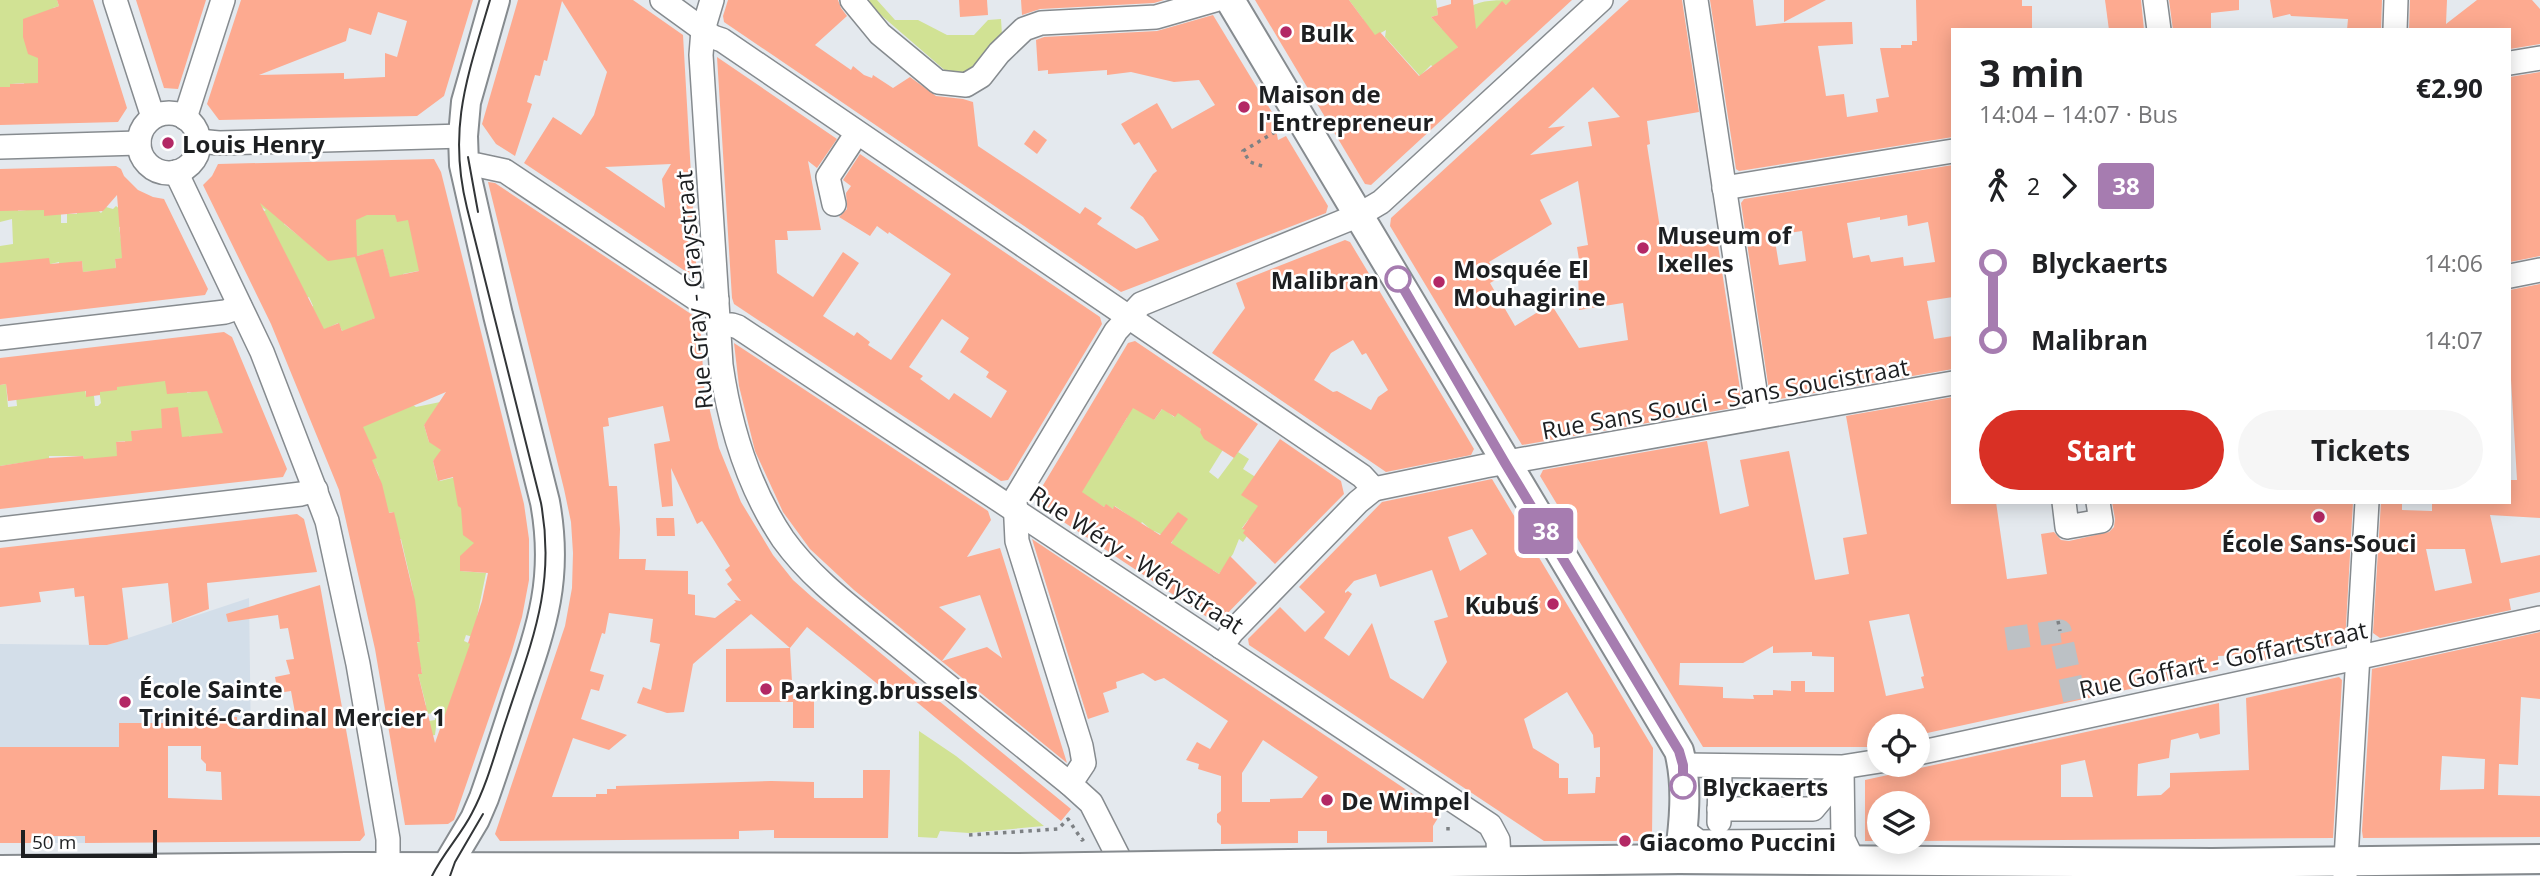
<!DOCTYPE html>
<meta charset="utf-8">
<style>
body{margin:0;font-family:"Open Sans",sans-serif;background:#f6f6f6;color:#202124;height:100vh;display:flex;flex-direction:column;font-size:26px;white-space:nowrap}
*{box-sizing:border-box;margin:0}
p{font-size:23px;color:#757577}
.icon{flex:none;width:38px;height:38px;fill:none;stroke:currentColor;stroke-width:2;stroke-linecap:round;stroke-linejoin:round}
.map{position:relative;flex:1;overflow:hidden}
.side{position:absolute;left:1951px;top:28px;width:560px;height:476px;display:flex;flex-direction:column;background:#fff;border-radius:0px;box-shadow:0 4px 18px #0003}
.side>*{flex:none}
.badge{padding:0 14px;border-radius:5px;font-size:24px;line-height:46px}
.tools{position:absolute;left:1867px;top:714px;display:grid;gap:14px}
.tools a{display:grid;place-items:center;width:63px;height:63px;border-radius:50%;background:#fff;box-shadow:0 4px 18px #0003;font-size:35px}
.scale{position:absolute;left:21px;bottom:18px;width:136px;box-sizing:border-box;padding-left:7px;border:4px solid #1d1f21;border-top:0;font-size:19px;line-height:24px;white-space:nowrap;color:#1d1f21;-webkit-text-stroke:5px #fff;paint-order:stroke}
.map>.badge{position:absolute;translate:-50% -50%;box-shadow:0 0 0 4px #fff}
.legs{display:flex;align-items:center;gap:10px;height:77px;padding:0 28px;font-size:23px}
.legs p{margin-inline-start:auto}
.overview{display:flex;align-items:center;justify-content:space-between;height:119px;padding:0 28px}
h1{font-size:38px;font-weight:700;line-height:52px}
.button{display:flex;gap:14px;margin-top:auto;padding:14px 28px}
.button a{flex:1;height:80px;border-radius:42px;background:#d93025;color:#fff;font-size:28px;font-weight:700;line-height:80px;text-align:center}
.button a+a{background:#f6f6f6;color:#202124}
ul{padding:0 28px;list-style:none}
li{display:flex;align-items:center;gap:24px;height:77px;font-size:26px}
li i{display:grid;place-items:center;width:10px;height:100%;margin:0 9px;background:currentColor}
li i::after{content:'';width:18px;height:18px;margin:-9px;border:5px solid;border-radius:50%;background:#fff}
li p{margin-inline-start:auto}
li:first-child i{background:linear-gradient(#0000 50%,currentColor 0)}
li:last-child i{background:linear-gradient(currentColor 50%,#0000 0)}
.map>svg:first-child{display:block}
.built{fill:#d3dee9}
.green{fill:#d1e294}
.building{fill:#fdaa90;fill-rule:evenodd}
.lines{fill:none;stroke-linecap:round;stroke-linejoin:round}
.minor-tunnel{stroke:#bcc1c5;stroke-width:23;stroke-dasharray:23 11;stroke-linecap:butt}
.minor-casing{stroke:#868b8f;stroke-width:26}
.major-casing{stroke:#868b8f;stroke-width:32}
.path{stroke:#7d8184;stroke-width:3.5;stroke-dasharray:3.5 5;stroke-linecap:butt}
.minor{stroke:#fff;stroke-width:23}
.major{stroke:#fff;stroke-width:28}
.tram{stroke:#323537;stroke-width:2}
.major-bridge-casing{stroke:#868b8f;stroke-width:32;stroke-linecap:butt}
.major-bridge{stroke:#fff;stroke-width:28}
.line-1-casing{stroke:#fff;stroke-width:16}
.line-1{stroke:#a67cb0;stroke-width:10}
.poi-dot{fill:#b32865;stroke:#fff;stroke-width:2.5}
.stop-1-dot{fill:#fff;stroke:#a67cb0;stroke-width:3.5}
.labels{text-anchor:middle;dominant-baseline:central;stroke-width:5;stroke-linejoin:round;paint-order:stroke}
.poi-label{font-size:24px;font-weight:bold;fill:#1d1f21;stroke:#fff;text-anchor:start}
.stop-label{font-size:24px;font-weight:bold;fill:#1d1f21;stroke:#fff;text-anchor:end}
.street-label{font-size:24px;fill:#1d1f21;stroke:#fff}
</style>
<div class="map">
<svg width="2540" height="876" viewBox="0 0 2540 876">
<rect width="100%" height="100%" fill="#e4e9ee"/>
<path class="built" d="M249 598 251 746H163V723H120L119 747H102V843H0V644L107 645Z"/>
<g class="green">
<path d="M0 0H57L59 6 53 8 82 71 25 89 24 83 11 84 10 87H0Z"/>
<path d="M870 0H877L895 20H918L947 35H974L988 20 1001 19 1002 35 972 69 965 73H948L867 3Z"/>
<path d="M1349 0H1436L1438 15 1431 17 1442 29C1476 0 1475 0 1521 0L1506 5 1502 2 1464 42 1446 57 1439 73 1431 65 1420 76 1385 37 1386 30 1359 45 1363 19Z"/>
<path d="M235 190H283L284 224 324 256H355L392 287 383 250 357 256 349 206 371 198 396 215 397 221 412 219 423 270 403 274 413 405 416 407 445 401 424 425 429 442 454 438 458 453 435 459 433 461 437 478 440 481 464 475 462 509 490 535 460 558V571L486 573 473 637 466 635 464 641 473 645 446 713 454 733 436 727 435 735 418 738 429 721 435 720V713L415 715 426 705 418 674 422 673 415 643 420 642 412 586 401 539 394 541V512L388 513 378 473 358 436 375 318 343 332 338 323 322 331 310 308 313 306 309 297 295 303 249 220 266 210Z"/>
<path d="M18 199V211L61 206V223H67V214H77V212L93 206 101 213 106 207 113 209 116 206 121 210 128 226 119 227 124 258 115 259 116 269 83 272 82 261 75 262 60 275 59 262 0 276V246L13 244 12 219 0 222V206Z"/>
<path d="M202 371 218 420 236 435 189 436 191 447 141 433 140 430 132 431 134 454 127 455 125 441 116 442 118 463 84 459 83 456H49L50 478 33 461 0 466V385L6 384 8 407 17 406 16 396 29 398 85 387 86 396H94L95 406H98L101 403 99 390H117V383L157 378 187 390V393L192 392Z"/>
<path d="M1128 401 1154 420 1166 404 1169 413 1174 417 1183 405 1201 429 1200 432 1224 448 1209 472 1218 479 1238 452 1249 459 1243 469 1254 476 1266 512 1248 520 1242 528 1249 533 1243 542 1239 539 1233 554 1219 574 1213 570 1209 576 1171 544 1173 540 1154 531 1148 540 1143 537 1149 528 1142 522 1139 526 1135 520 1115 506 1113 509 1106 505 1104 507 1084 495 1065 469 1103 456 1127 418Z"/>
<path d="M919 731 956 756 1044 826 969 833 940 831 937 838 918 837Z"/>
</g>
<g class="building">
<path d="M57 0H93L127 108 118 122 0 125V87H10V84L38 83V58L28 54 23 37V19L59 6Z"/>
<path d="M136 0H206L178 89 164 88Z"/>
<path d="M241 0H473L444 96 417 116 219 120 207 104ZM378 12 407 21 397 57 385 53V77L344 79V73L259 75 346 41 349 28 371 35Z"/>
<path d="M518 0H633L683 35 697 279 524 163 553 117 581 135 594 115 607 72 562 1 547 61 544 60 540 76 535 75 531 88 527 102 532 104 515 156 496 144 482 124ZM671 164 662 179 665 208 605 167Z"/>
<path d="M728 0H838L841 8 847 16 815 45 851 70 853 66 864 75 872 78 873 75 893 88 910 77 936 96 963 99 973 102 978 146 1080 214 1085 207 1102 218 1097 224 1136 249 1159 240 1143 217 1130 208 1153 174 1157 171 1139 142 1134 145 1121 124 1157 103 1172 129 1215 105 1199 80 1174 82 1131 72 1107 75V70L1048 74V70L1038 71 1036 40 1044 37 1157 31 1213 15 1273 114 1278 140 1286 136 1328 206 1326 213 1121 292 724 22 723 16Z"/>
<path d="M959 0H987L988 15 960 17Z"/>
<path d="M1021 0H1164L1154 3 1040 9 1022 15Z"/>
<path d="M1255 0H1349L1375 35 1380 32 1419 76 1458 47 1431 17 1438 15 1437 8 1451 4V0H1473L1476 29 1502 1 1506 5 1511 0H1572L1371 185 1365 184Z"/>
<path d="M1629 0H1682L1699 112 1647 121 1650 144 1647 145 1662 241 1716 232 1742 402 1738 407 1522 445 1390 226 1391 218ZM1593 87 1620 117 1588 122 1592 146 1530 155 1565 126 1548 128ZM1578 181 1588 245 1577 247 1580 266H1578L1579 310 1623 303 1628 340 1579 348 1551 304 1515 326 1490 283 1499 278 1489 262 1552 224 1540 200Z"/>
<path d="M1710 0H1753L1756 26 1784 23 1852 22 1853 44 1818 46 1826 96 1844 94 1847 117 1878 112 1876 99 1889 97 1880 48H1901V45H1912V41H1917L1916 0H2022V6H2032V30H1953V137L1739 171 1736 169Z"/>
<path d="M1784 0H1826L1784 22Z"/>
<path d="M2105 0H2141L2144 30H2109Z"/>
<path d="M2169 0H2239V10L2211 13V30H2173Z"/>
<path d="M2270 0H2382L2381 30H2347L2348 19 2291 16 2290 14 2273 18Z"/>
<path d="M2410 0H2447L2446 24 2477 0H2532L2540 9V44L2510 49V30H2409Z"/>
<path d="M717 57 837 139 817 168 808 161 821 230 787 231 788 240H775L777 273 813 297 843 252 859 263 823 316 854 336 857 332 870 342 868 345 891 360 951 274 889 232 888 234 877 226 870 236 839 217 847 209 846 193 851 186 843 180 860 154 1100 317 1102 324 1008 480 1001 481 734 304 732 298ZM942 319 969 338 960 352 989 372 986 377 1007 391 991 418 954 393 949 400 920 379 923 376 909 367Z"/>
<path d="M2540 72V256L2510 262V77Z"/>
<path d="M1034 130 1047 140 1037 154 1024 144Z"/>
<path d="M434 159 441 172 524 504 529 539V580L522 617 511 654 454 820 448 824 405 825 375 649 339 490 271 324 203 185 212 176 218 164ZM260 203 328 261 355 257 375 318 342 331 339 323 324 329ZM367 215H395L397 222 408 220 419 271 390 277 383 249 357 256 356 220ZM446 392 424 425 429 442 441 450 433 461 438 481 453 477 458 506 461 508 463 535 474 543 460 556V571L488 573 482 601 468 643 470 644 435 743 418 674H422L417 642H420L415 600 394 512 389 513 382 484 372 460 377 458 363 427Z"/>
<path d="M1953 165V297L1927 301 1934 339 1953 336V369L1774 400 1770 397 1741 203 1744 199ZM1907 215 1908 226 1928 222 1935 262 1904 266 1903 257 1871 262 1869 255 1853 258 1847 223 1880 217V220ZM1802 231 1806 261 1779 265 1774 235Z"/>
<path d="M116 166 121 169 124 176 138 190 153 197 164 199 208 289 205 295 0 319V263L49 258 50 264 82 261 83 272 116 268 115 259 122 258 117 195 103 211 44 216V210L0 211V169Z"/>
<path d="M488 182 495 183 700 320 704 386 719 448 741 502 773 555 793 580 812 597 1071 809 1061 821 896 685 890 694 807 627 790 648 793 699H814V728H793V702H726V649L790 648 751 614 693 664 684 712 667 713 637 703 643 687 651 690 660 644 650 642 653 619 609 613 605 634 602 633 590 671 604 675 599 691 591 689 581 719 627 735 609 750 573 738 552 797H596V794H607V789H616V786L771 781 814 782V798H863V770H890L888 838H774V830L739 831V839L500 841 495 834 565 626 572 588 573 553 571 522 564 489ZM663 406 670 441 654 444 662 507 673 506 671 468 697 524 702 521 730 566 725 570 732 580 727 584 741 601 734 600 736 602 715 618 695 615V595L688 594V571L645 570 646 559H619L620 529 617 486H609L603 427 609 426 608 418Z"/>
<path d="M1345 240 1350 242 1464 432 1474 449 1471 455 1386 472 1212 353 1245 308 1236 283ZM1353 340 1362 355 1366 353 1388 390 1378 397 1371 410 1337 391 1333 392 1314 380 1331 353Z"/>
<path d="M2540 284V518L2490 515 2501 563 2540 555V592L2509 599 2511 610 2380 638 2373 633 2381 502H2402V510L2432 511V502H2510V480H2517L2510 363V290ZM2426 549H2465L2472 583 2435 591Z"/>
<path d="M224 332 232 337 287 469 283 477 0 509V466L49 458 83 456 84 459 117 456 116 442 132 441 131 431 162 428 161 409 178 407 182 437 223 433 207 391 167 394 165 381 117 387V390L100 392V395L86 397V391L8 401 6 384 0 385V358Z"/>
<path d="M1135 341 1258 424 1234 458 1204 439 1200 432 1201 429 1178 413 1175 417 1162 409 1154 420 1133 408 1082 492 1104 507 1106 504 1113 509 1114 506 1160 535 1178 512 1188 519 1171 543 1219 574 1230 556 1257 583 1220 621H1213L1038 505 1036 497 1128 343Z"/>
<path d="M734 343 988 511 991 520 967 557 1000 548 1067 763 854 590 810 549 783 512 755 451 739 386ZM980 595 1002 658 987 647 942 661 966 629 939 607Z"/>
<path d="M1953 397V502H1996L2007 579 2047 574 2041 534 2054 532 2061 540 2069 541 2109 532 2114 527 2115 519 2112 502H2353L2345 643 2245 664V655L2218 656V670L1918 735V726H1880V747H1703L1540 476 1543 470 1707 441 1720 514 1749 506 1740 460 1789 451 1815 580 1849 574 1843 538 1867 534 1846 416ZM1909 614 1924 676 1921 677 1924 688 1886 696 1869 621ZM1773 646V653L1812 652V656L1834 657V692H1805V681H1791V691L1773 690V695H1753L1754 699 1723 698V687L1679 685 1680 663H1743Z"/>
<path d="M1280 439 1341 481 1344 494 1275 564 1243 533 1245 530 1242 529 1258 506 1241 495Z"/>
<path d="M1492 479 1653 748 1652 836 1647 841H1544L1249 645 1248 639 1280 607 1305 632 1325 612 1299 587 1382 502ZM1472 529 1487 554 1460 571 1448 537ZM1432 570 1448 617 1434 621 1447 662 1423 699 1390 678 1372 623 1349 656 1324 638 1352 594 1348 591 1345 593V591L1354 581 1376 574 1380 587ZM1567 692 1593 735 1594 748 1600 747V777H1596L1595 793 1568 794V778H1559V764L1533 748 1524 719Z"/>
<path d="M297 514 304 519 317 572 207 583 209 609 172 623 168 583 122 588 128 639 107 645H89L84 596 75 597 74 588 39 592 41 602 0 607V548Z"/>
<path d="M656 518H674L675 536H657Z"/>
<path d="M1032 539 1441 813 1433 826V842L1327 843V831H1298V843L1221 844V826L1217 822V814L1221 811V776L1198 769 1199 764 1186 760 1197 742 1210 749 1228 721 1164 678 1155 681 1143 673 1116 682 1117 688 1103 693 1109 712 1088 719ZM1263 740 1318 777 1302 798 1270 799V802H1242V773Z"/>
<path d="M320 585 365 835 360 841 85 843V836H53V843H0V747H119V723H163V717H237V729H298L291 691 278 693 275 677 290 674 286 660 294 659 288 628 280 629 278 615 228 622 226 614ZM168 746H201V759L206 764V771L221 772 222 800 168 798Z"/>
<path d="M2540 632V699L2521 697 2518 765 2499 764 2498 795 2540 796V837L2363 838 2362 831 2372 669ZM2442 756 2485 759 2484 789 2440 790Z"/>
<path d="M2339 677 2342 680 2333 838 1918 841V803H1880V841H1865V780L2219 703 2220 734 2200 739 2198 733 2171 740 2169 758 2138 764 2137 796 2161 795 2170 787V773L2249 770 2246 698ZM2085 760 2093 797H2061V765Z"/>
</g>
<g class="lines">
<path class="minor-tunnel" d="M2006 639 2060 631 2075 701"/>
<defs>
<g id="minor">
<path d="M115 0 153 117"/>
<path d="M662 0 713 37 722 40 1362 476 1374 489"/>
<path d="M712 0 703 30 701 55 721 365C730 427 748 487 783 539 813 581 856 611 896 644 954 690 1012 737 1070 784L1091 803 1128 876"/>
<path d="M852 0 880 34 938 82 966 85 981 76 999 53 1024 29 1041 23 1156 17 1215 0"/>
<path d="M1696 0 1759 417"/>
<path d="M2155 0 2159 30"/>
<path d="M2395 30 2396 0"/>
<path d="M2510 63 2540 58"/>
<circle cx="169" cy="143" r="30"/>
<path d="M185 118 223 0"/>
<path d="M198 141 219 143 463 136"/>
<path d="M0 147 139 143"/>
<path d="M464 165H477L505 171 698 300H717"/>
<path d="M176 172 262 352 327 521 358 664 388 839V867"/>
<path d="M1724 188 1953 151"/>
<path d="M834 204 828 177 857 133"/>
<path d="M2510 276 2540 270"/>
<path d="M719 325H732L738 327 1490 825 1498 840 1499 862"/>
<path d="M0 338 225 312 240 307"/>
<path d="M1374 489 1485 466 1953 383"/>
<path d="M2064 502 2067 527 2101 521 2098 502"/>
<path d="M0 529 301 494 316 490"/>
<path d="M1221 647 1232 632 1358 502 1374 489"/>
<path d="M1918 753 2540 618"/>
<path d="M1683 765 1842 767 1880 761"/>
<path d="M1842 769 1843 839 1852 858"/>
<path d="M1070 784 1084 763 1081 746 1017 541 1015 499 1116 331 1141 304 1359 215 1381 202 1601 0"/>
<path d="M1719 809H1813L1839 778"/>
<path d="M1719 822 1720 773"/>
<path d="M1683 830 1699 842 1830 841 1854 861"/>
<path d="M2345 876 2367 502"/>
</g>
<g id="major">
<path d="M1230 0 1679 751C1688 785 1684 825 1679 859"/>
<path d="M1218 865 1679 859 2212 863 2540 859"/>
<path d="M0 870 347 867 1019 868"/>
<path d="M441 876 475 819 484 798C496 764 507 730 518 696 542 626 559 578 545 502L498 315 464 165 463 136 466 102 495 0"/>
</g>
</defs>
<use href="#minor" class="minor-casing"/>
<use href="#major" class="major-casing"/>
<g class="path">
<path d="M1262 166 1250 162 1243 151 1280 129"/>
<path d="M2058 621 2060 631"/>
<path d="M1448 827V835"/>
<path d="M969 835 1058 829 1068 819 1082 840 1086 837"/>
</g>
<use href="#minor" class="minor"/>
<use href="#major" class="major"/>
<g class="tram">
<path d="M468 157 478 212"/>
<path d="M432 876C443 853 461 835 472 813 488 783 496 749 507 717 532 641 556 585 541 503L467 208C447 128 468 75 490 0"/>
<path d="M450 876 455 862 483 814"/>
</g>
<defs>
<path id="major-bridge" d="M1019 868 1218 865"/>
</defs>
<use href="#major-bridge" class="major-bridge-casing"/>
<use href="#major-bridge" class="major-bridge"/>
</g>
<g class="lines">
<defs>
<path id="line-1" d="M1398 279 1505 463 1679 751 1683 765V786"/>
</defs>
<use href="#line-1" class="line-1-casing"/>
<use href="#line-1" class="line-1"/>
</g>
<g class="poi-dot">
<circle cx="1286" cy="32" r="7"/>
<circle cx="1244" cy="107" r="7"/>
<circle cx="168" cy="143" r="7"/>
<circle cx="1643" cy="248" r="7"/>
<circle cx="1439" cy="282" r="7"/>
<circle cx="2319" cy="517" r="7"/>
<circle cx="1553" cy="604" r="7"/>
<circle cx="766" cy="689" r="7"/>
<circle cx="125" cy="702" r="7"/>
<circle cx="1327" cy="800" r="7"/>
<circle cx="1625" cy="841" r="7"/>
</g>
<g class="stop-1-dot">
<circle cx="1398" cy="279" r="12"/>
<circle cx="1683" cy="786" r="12"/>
</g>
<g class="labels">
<g class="poi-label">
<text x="1300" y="32">Bulk</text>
<text x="1258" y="93">Maison de<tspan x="1258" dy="28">l'Entrepreneur</tspan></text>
<text x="182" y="143">Louis Henry</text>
<text x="1657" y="234">Museum of<tspan x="1657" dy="28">Ixelles</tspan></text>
<text x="1453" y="268">Mosquée El<tspan x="1453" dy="28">Mouhagirine</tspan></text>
<text x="2319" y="542" text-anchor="middle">École Sans-Souci</text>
<text x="1539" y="604" text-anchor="end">Kubuś</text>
<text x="139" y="688">École Sainte<tspan x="139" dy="28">Trinité-Cardinal Mercier 1</tspan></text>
<text x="780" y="689">Parking.brussels</text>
<text x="1341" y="800">De Wimpel</text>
<text x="1639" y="841">Giacomo Puccini</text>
</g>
<g class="stop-label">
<text x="1379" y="279">Malibran</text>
<text x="1702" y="786" text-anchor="start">Blyckaerts</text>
</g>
<g class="street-label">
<text transform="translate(693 290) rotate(-95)">Rue Gray - Graystraat</text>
<text transform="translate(1725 398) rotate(-10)">Rue Sans Souci - Sans Soucistraat</text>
<text transform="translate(1137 559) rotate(33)">Rue Wéry - Wérystraat</text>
<text transform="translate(2223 659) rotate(-12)">Rue Goffart - Goffartstraat</text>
</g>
</g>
</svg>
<div class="tools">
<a><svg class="icon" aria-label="locate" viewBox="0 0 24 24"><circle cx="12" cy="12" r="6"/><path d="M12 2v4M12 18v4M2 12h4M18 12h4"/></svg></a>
<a><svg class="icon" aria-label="layers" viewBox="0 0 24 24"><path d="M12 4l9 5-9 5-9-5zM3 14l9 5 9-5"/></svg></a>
</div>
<div class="scale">50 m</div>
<b class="badge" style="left:1546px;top:531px;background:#a67cb0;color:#fff">38</b>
<section class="side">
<div class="overview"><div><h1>3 min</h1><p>14:04 – 14:07 · Bus</p></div><b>€2.90</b></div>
<div class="legs"><svg class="icon" aria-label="walk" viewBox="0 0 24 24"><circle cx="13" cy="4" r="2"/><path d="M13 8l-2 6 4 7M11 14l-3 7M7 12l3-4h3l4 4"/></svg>2<svg class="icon" aria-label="forward" viewBox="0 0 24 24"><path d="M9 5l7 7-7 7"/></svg><b class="badge" style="background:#a67cb0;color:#fff">38</b></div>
<ul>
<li><i style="color:#a67cb0"></i><b>Blyckaerts</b><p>14:06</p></li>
<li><i style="color:#a67cb0"></i><b>Malibran</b><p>14:07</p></li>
</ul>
<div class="button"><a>Start</a><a>Tickets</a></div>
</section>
</div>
